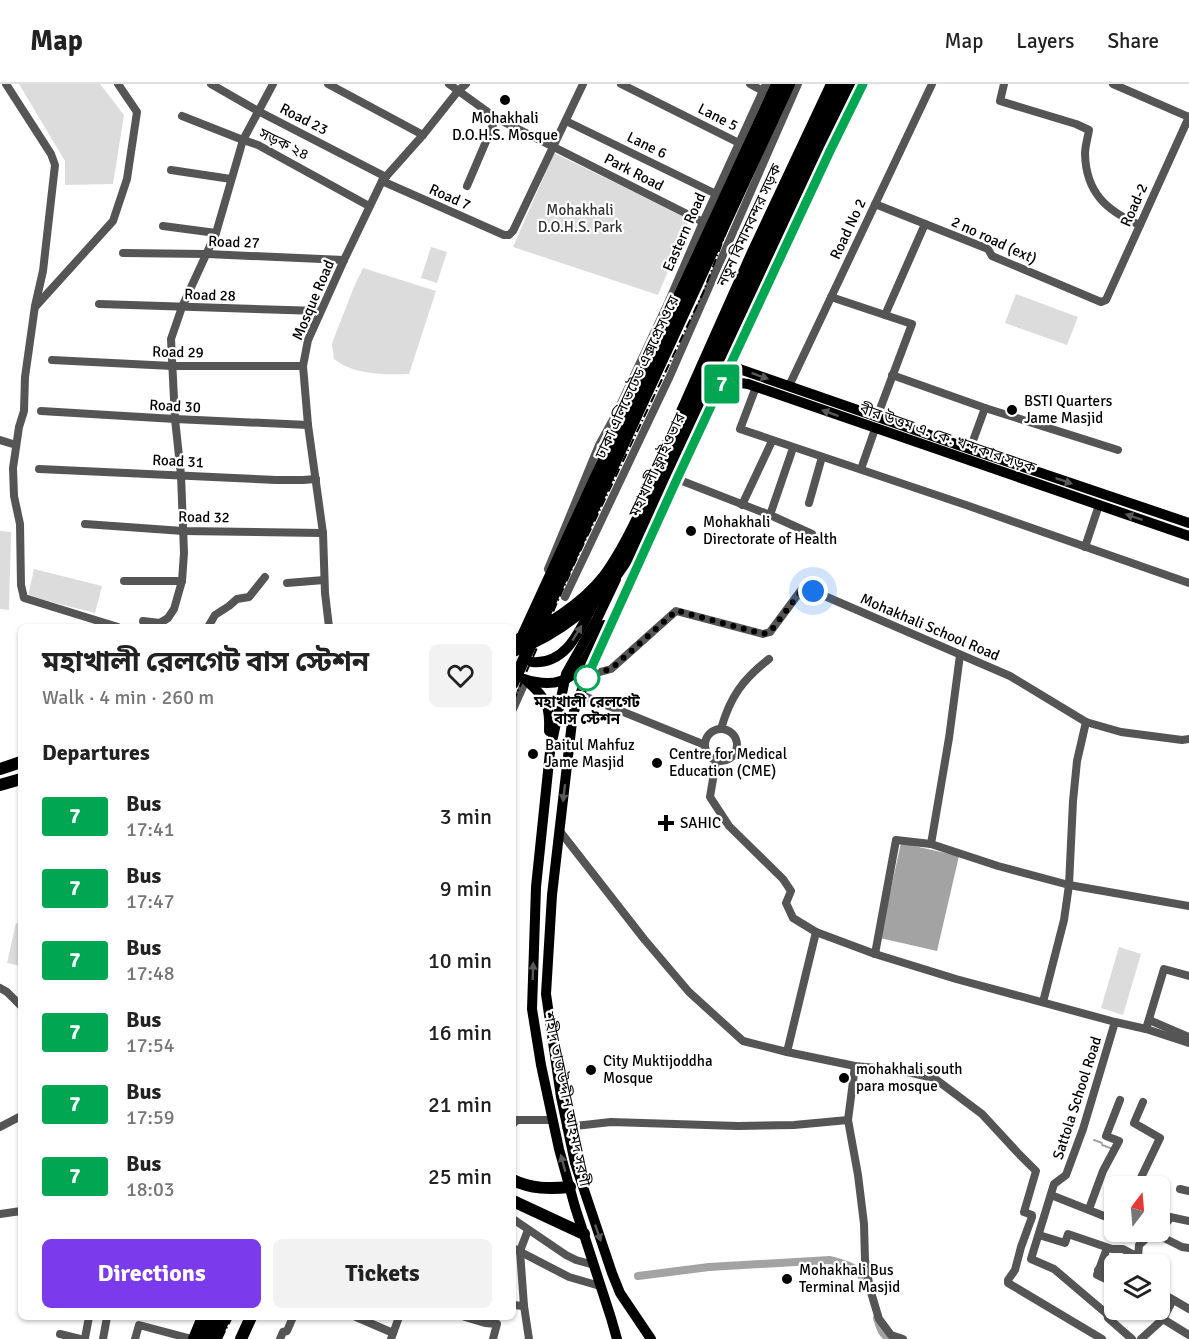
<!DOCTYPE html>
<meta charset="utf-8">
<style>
body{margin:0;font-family:Signika,"Noto Sans Bengali",sans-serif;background:#f2f2f2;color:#222;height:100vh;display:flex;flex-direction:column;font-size:22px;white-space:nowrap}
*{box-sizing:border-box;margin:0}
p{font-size:20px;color:#767676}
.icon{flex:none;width:33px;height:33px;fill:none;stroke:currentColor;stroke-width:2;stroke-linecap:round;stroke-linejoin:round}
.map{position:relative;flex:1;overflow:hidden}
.side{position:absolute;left:18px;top:540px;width:498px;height:696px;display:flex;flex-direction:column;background:#fff;border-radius:9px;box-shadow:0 2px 4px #0004}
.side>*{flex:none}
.badge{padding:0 12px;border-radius:4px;font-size:21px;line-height:39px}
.needle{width:39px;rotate:16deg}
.controls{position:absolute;left:1104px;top:1092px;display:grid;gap:12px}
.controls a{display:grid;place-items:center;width:66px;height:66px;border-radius:9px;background:#fff;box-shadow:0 2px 4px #0004;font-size:30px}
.you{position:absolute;width:30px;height:30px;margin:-15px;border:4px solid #fff;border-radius:50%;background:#1a73e8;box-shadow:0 0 0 9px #1a73e833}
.map>.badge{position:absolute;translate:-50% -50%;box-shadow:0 0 0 3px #fff}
h2{padding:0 24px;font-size:22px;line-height:54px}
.round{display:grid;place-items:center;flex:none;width:63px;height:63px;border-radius:9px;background:#f2f2f2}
.summary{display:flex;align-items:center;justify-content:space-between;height:102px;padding:0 24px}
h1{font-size:28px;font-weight:700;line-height:45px}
.primary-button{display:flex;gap:12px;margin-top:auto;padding:12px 24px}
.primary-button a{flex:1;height:69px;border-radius:9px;background:#7c3aed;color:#fff;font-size:24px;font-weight:700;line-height:69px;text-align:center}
.primary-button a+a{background:#f2f2f2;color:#222}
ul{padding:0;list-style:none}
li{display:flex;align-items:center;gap:18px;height:72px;padding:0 24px}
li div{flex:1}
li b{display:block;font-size:22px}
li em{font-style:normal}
li .badge{min-width:66px;font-weight:700;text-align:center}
header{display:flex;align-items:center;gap:36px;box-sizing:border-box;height:84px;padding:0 30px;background:#fff;border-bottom:2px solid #e0e0e0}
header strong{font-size:28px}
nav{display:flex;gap:33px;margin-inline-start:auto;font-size:21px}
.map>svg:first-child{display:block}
.green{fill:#dcdcdc}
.water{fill:#a3a3a3}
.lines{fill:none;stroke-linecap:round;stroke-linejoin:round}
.stream{stroke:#a3a3a3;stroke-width:2}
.canal{stroke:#a3a3a3;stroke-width:8}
.minor{stroke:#555;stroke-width:8}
.major{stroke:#000;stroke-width:10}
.highway{stroke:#000;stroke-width:12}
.tram{stroke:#000;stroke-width:1.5}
.rail{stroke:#000;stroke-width:2;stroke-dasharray:9 3 1.5 3;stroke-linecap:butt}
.oneway{fill:#595959}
.line-casing{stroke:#fff;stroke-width:14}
.line{stroke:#00a651;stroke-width:9}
.walk{stroke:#000;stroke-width:6;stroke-dasharray:0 10.8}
.poi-dot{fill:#000;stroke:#fff;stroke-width:2}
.stop-dot{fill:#fff;stroke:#00a651;stroke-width:3}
.labels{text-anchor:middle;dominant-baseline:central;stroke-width:4.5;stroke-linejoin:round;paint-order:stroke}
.street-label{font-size:15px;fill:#000;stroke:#fff}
.poi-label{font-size:15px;fill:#000;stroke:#fff;text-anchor:start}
.park-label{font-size:15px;fill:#333;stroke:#fff}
.stop-label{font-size:15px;font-weight:bold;fill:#000;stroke:#fff}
</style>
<header>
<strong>Map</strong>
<nav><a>Map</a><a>Layers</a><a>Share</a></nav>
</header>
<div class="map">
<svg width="1189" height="1255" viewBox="0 0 1189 1255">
<rect width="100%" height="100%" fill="#fff"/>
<g class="green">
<path d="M19 0H100L124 31 113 100 65 101V77Z"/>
<path d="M554 69 690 135 658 211 513 163Z"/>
<path d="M431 163 447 168 437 199 421 194Z"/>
<path d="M363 184 436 207 409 290C385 291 354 291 334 275L332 260 334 254 354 203Z"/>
<path d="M1016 210 1078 233 1067 261 1005 239Z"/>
<path d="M0 447 11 448 9 526 0 525Z"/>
<path d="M34 485 102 502 95 529 28 512Z"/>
<path d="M16 839 21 840V882L7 879Z"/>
<path d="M1119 863 1141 870 1123 931 1101 924Z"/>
</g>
<path class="water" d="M901 759 959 772 937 867 880 854Z"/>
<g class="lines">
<g class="stream">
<path d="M1094 1056 1102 1059"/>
<path d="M1102 1061 1113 1065"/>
</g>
<g class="canal">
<path d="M638 1192 709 1183 830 1176C851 1182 860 1183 868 1205"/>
<path d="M877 1234C880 1243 881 1250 890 1255"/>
</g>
<g class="minor">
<path d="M6 0 51 70 55 81 43 187 35 222 25 293 24 327 19 343 13 384 14 412 20 440 21 501 24 514 118 543"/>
<path d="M211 0 258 27 386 93"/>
<path d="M328 0 423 51"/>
<path d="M449 0 496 34 703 138"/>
<path d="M621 0 739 59"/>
<path d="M750 0 763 7"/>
<path d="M1004 0 1000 17 1076 40 1089 46C1088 53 1085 62 1085 70 1086 108 1106 127 1140 141"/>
<path d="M1113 0 1189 33"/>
<path d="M182 32 243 56 258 61 369 122"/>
<path d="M566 37 716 110"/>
<path d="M171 86 231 95"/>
<path d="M382 97 504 151H509L513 147 583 0"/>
<path d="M467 102 496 34"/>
<path d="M875 120 988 165 992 172 1101 218 1106 216 1189 33"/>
<path d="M163 142 216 149"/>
<path d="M123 169 207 170 344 176"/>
<path d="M831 213 912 240 877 333"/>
<path d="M99 220 320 227"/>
<path d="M36 222 113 137 127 95 137 28 118 0"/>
<path d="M885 231 925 140"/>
<path d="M52 276 172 282H303"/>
<path d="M892 291 985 324 1118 366"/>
<path d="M789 302 932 0"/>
<path d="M756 303 740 345 966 421 1189 499"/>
<path d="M41 327 175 335 308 341"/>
<path d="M0 356 16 361"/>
<path d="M970 365 985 324"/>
<path d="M39 385 276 396H303L316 395"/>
<path d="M861 385 875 345"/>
<path d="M677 395 770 431 812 450"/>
<path d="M809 419 822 373"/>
<path d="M742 421 772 357"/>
<path d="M770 431 793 364"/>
<path d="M85 440 183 447 323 449"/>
<path d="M1085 463 1099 421"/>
<path d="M548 485 599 361 615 332 668 219 703 138 766 0"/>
<path d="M124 497H182"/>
<path d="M287 499 324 496"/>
<path d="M565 513 670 292 798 0"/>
<path d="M143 537 160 539 168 534 174 525 182 497 184 469 181 391 175 335 171 255 182 223 216 149 243 56 273 0"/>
<path d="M208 543 215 531 229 522 237 515 249 513 265 493"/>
<path d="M329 543 325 509 323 449 308 341 303 282 308 256 344 176 382 97 423 51 458 7 466 0"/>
<path d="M589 591 611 585 676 527 763 550 770 548 802 505 813 507 1010 592 1086 638 1121 648 1182 656 1189 655"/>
<path d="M579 610 705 661"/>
<path d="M513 625 526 596"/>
<circle cx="721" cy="661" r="16"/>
<path d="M721 645C730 613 743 595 769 575"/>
<path d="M716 677 710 713 729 742 783 795 791 807 786 819 793 834 816 848 875 870 956 895 1115 938 1146 945 1189 959"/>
<path d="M559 746 644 855 689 908 743 957 787 968 855 982 898 986 934 994 982 1030 1018 1069 1036 1087 1024 1128 1032 1131V1133L1021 1163 1015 1186 1008 1196V1199L1102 1255"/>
<path d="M931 760 949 654 960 571"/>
<path d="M875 870 896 756 931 760 998 782 1069 801 1189 822"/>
<path d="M0 904 7 908 21 922"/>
<path d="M1043 918 1064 836 1069 801 1073 717 1077 677 1086 638"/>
<path d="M1149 936 1189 953"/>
<path d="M1115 938 1083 1045 1066 1091 1054 1100 1031 1175 1054 1185 1107 1230 1108 1234 1132 1255"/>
<path d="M1146 945 1164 885 1189 892"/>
<path d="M787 968 816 848"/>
<path d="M855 982 848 1036 858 1091 864 1140 865 1176 870 1205 879 1235 891 1251 903 1255"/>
<path d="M513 1040 517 1036H553"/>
<path d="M0 1043 21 1032"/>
<path d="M566 1043 611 1038 738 1042 794 1041 848 1036"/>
<path d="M1137 1102 1160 1054 1134 1039 1143 1018"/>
<path d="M1180 1105 1189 1107"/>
<path d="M1051 1111 1114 1136"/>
<path d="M1089 1125 1103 1087 1119 1057 1106 1052 1120 1016"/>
<path d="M0 1130 21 1127"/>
<path d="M513 1135 566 1171 576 1176 594 1181"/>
<path d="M1160 1142 1168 1137 1170 1133 1189 1137"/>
<path d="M528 1146 520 1167 524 1222 529 1255"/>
<path d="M1039 1151 1065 1159 1068 1150 1112 1165H1123L1138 1173 1139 1161 1153 1148"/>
<path d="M1164 1154 1182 1163 1189 1164"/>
<path d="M513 1164 569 1193 600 1202"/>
<path d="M1107 1164 1097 1191 1114 1199"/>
<path d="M1098 1186 1114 1191"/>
<path d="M1160 1208 1189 1225"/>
<path d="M513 1221 524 1222"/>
<path d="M356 1233 393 1249"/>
<path d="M465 1233 485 1239 497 1240 493 1255"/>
<path d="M1163 1235 1173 1216"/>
<path d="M60 1250 80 1255"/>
<path d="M85 1254 89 1233"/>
<path d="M103 1255 107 1233"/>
<path d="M135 1255 139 1241 192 1255"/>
<path d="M280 1255 283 1248 287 1247 293 1233"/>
<path d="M391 1255 399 1233"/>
<path d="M1141 1255 1163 1235 1189 1251"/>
</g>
<g class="major">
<path d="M725 280 970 365 1189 439"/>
<path d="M719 296 748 300 1189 452"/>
<path d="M658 379 752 168 831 0"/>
<path d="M616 495 597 535 566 590 550 668 536 803 532 925 541 981 559 1065 575 1123 611 1234 617 1255"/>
<path d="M532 578C568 581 581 543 595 517"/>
<path d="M524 595C575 611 584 578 604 541"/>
<path d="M528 598C547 615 550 622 549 647"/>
<path d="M651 1255 620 1209 612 1189 575 1079 561 1013 546 910 552 811 572 638 574 627 584 600 677 395 830 67 863 0"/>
</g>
<g class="highway">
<path d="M521 556 777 0"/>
<path d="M513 558C544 545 583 520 604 493 618 474 629 453 639 432L842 0"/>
<path d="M513 567C557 551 600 518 625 478 634 465 640 451 647 437L851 0"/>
<path d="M513 599 789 0"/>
<path d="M0 685 21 678"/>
<path d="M0 701 21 695"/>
<path d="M513 1096C531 1105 550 1105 570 1103"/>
<path d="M513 1117 584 1150"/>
<path d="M194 1255 203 1233"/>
<path d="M203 1255 213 1233"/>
<path d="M215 1255 225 1233"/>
<path d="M241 1255 251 1233"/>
</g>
<g class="tram">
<path d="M513 603 569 475 696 207 744 82 784 0"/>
<path d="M214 1255 224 1233"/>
</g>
<g class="rail">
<path d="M513 618 575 478 703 209 750 85 792 0"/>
<path d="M221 1255 232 1233"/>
</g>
</g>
<defs><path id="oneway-solid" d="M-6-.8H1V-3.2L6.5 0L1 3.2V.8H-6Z" transform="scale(1.5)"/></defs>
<g class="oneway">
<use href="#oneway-solid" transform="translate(760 292) rotate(20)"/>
<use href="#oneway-solid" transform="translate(830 329) rotate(-160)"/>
<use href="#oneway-solid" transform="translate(1064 397) rotate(19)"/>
<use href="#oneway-solid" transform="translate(1134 433) rotate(-161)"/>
<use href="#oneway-solid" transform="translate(577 549) rotate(-59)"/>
<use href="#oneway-solid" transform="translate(564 709) rotate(97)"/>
<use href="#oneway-solid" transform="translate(533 887) rotate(-88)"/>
<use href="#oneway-solid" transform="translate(563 1079) rotate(-105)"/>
<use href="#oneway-solid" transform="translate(598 1149) rotate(71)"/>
</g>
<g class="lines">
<defs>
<path id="line" d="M584 600 677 395 830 67 863 0"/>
</defs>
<use href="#line" class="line-casing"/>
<use href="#line" class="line"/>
<path class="walk" d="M587 594 589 591 611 585 676 527H678L763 550 770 548 802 506 813 507"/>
</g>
<g class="poi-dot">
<circle cx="505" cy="16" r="6"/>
<circle cx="1012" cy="326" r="6"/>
<circle cx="691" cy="447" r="6"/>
<circle cx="533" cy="670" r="6"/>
<circle cx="657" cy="679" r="6"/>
<path d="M663 730h6v6h6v6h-6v6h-6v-6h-6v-6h6z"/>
<circle cx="591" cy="986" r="6"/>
<circle cx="844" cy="994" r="6"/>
<circle cx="787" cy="1195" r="6"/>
</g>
<circle class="stop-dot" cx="587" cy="594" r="12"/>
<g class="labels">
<g class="street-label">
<text transform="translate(718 33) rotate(27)">Lane 5</text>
<text transform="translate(304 35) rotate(27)">Road 23</text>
<text transform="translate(284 60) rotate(26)">সড়ক ২৪</text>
<text transform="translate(647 61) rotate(26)">Lane 6</text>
<text transform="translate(634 88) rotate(27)">Park Road</text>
<text transform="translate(450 113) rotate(24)">Road 7</text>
<text transform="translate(1134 121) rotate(-66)">Road-2</text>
<text transform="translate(749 141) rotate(-65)">নতুন বিমানবন্দর সড়ক</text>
<text transform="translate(848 145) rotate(-65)">Road No 2</text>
<text transform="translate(684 148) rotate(-66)">Eastern Road</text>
<text transform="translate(994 156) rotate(25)">2 no road (ext)</text>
<text transform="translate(234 158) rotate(2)">Road 27</text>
<text transform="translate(210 211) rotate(2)">Road 28</text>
<text transform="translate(313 216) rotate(-67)">Mosque Road</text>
<text transform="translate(178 268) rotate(1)">Road 29</text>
<text transform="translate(637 293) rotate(-65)">ঢাকা এলিভেটেড এক্সপ্রেসওয়ে</text>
<text transform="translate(175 322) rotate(3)">Road 30</text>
<text transform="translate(948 354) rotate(19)">বীর উত্তম এ. কে. খন্দকার সড়ক</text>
<text transform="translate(178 377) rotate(3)">Road 31</text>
<text transform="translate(657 381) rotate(-65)">মহাখালী ফ্লাইওভার</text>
<text transform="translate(204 433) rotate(1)">Road 32</text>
<text transform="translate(930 543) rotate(23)">Mohakhali School Road</text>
<text transform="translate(1077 1014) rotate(-72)">Sattola School Road</text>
<text transform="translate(567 1015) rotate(78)">শহীদ তাজউদ্দীন আহমদ সরণী</text>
</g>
<g class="poi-label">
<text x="505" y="34" text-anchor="middle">Mohakhali<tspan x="505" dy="17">D.O.H.S. Mosque</tspan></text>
<text x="1024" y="317">BSTI Quarters<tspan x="1024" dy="17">Jame Masjid</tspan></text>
<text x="703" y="438">Mohakhali<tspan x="703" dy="17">Directorate of Health</tspan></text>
<text x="545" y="661">Baitul Mahfuz<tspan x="545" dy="17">Jame Masjid</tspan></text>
<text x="669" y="670">Centre for Medical<tspan x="669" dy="17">Education (CME)</tspan></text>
<text x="680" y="739">SAHIC</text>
<text x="603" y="977">City Muktijoddha<tspan x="603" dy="17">Mosque</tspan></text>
<text x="856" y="985">mohakhali south<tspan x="856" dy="17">para mosque</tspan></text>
<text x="799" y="1186">Mohakhali Bus<tspan x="799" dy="17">Terminal Masjid</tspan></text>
</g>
<g class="park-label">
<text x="580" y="126">Mohakhali<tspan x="580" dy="17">D.O.H.S. Park</tspan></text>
</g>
<g class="stop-label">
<text x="587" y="618">মহাখালী রেলগেট<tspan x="587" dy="17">বাস স্টেশন</tspan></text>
</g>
</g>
</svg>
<div class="controls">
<a><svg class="needle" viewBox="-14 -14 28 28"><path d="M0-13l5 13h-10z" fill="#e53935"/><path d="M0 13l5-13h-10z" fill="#767676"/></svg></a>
<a><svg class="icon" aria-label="layers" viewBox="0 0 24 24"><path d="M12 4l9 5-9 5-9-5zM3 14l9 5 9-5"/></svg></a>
</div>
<div class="you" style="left:813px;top:507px"></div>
<b class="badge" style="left:722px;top:300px;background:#00a651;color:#fff">7</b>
<section class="side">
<div class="summary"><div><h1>মহাখালী রেলগেট বাস স্টেশন</h1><p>Walk · 4 min · 260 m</p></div><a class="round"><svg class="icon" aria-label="heart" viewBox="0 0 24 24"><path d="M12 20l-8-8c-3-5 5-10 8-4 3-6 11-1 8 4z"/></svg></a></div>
<h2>Departures</h2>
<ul>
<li><span class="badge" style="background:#00a651;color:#fff">7</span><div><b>Bus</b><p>17:41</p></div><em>3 min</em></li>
<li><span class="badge" style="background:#00a651;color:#fff">7</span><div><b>Bus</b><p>17:47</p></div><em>9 min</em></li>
<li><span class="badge" style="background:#00a651;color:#fff">7</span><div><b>Bus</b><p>17:48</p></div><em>10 min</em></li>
<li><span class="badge" style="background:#00a651;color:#fff">7</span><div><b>Bus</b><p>17:54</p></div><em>16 min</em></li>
<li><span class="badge" style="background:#00a651;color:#fff">7</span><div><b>Bus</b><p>17:59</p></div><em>21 min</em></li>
<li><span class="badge" style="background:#00a651;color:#fff">7</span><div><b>Bus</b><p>18:03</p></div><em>25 min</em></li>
</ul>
<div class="primary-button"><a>Directions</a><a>Tickets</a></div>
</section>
</div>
